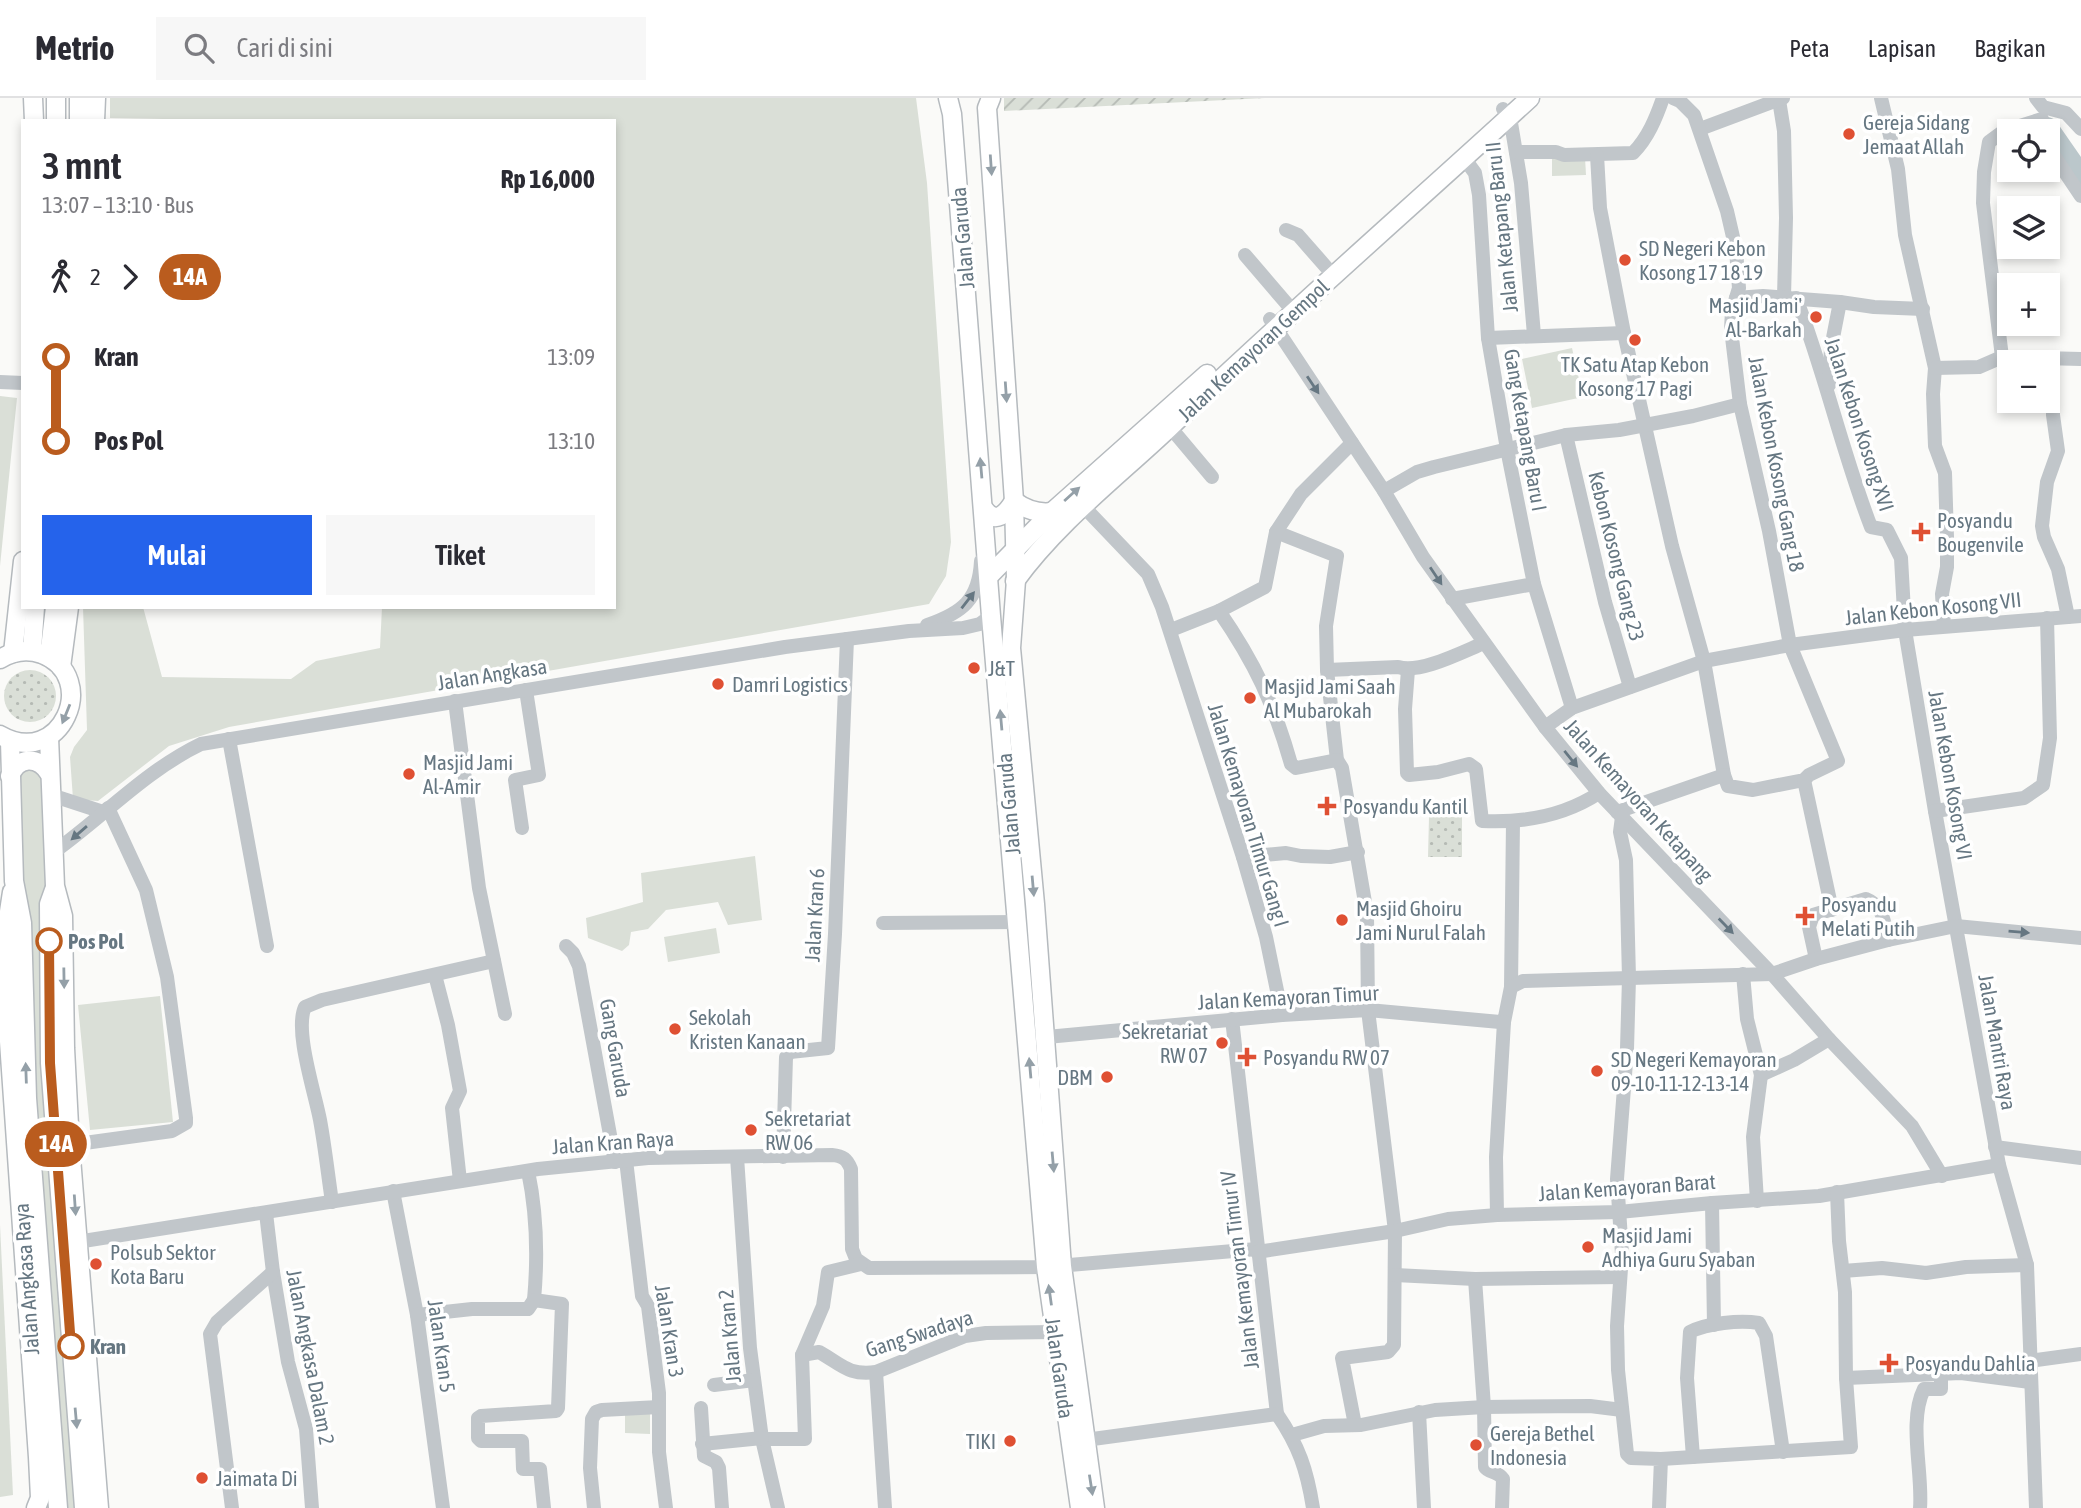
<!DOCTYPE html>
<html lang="id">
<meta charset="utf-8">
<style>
body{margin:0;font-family:"Asap Condensed",sans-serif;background:#f7f7f7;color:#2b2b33;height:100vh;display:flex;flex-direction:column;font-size:26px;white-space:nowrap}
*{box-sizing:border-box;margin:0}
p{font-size:23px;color:#7c7c81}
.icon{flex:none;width:38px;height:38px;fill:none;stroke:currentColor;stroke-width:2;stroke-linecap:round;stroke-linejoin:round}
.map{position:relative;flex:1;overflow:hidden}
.details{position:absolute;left:21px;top:21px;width:595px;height:490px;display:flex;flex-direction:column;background:#fff;border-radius:0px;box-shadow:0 4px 10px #0003}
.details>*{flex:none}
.badge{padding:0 14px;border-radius:23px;font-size:24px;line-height:46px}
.buttons{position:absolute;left:1997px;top:21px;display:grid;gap:14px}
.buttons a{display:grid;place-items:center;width:63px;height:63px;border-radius:0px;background:#fff;box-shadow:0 4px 10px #0003;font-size:35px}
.map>.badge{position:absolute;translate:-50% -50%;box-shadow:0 0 0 4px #fff}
.legs{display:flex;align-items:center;gap:10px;height:77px;padding:0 21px;font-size:23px}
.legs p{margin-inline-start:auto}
.summary{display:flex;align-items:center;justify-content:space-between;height:119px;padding:0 21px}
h1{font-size:38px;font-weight:600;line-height:52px}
.cta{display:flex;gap:14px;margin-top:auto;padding:14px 21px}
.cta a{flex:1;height:80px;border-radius:0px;background:#2563eb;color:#fff;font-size:28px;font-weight:600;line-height:80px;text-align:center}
.cta a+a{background:#f7f7f7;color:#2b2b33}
ul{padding:0 21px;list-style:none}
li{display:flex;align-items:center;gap:24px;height:84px;font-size:26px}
li i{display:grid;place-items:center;width:10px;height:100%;margin:0 9px;background:currentColor}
li i::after{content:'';width:18px;height:18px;margin:-9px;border:5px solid;border-radius:50%;background:#fff}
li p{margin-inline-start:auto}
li:first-child i{background:linear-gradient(#0000 50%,currentColor 0)}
li:last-child i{background:linear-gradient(currentColor 50%,#0000 0)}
header{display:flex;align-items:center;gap:42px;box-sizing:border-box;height:98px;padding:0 35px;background:#fff;border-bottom:2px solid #e1e1e2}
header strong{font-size:33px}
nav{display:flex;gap:38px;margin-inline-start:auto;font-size:24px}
.search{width:490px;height:63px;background:#f7f7f7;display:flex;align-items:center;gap:18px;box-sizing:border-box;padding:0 24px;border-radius:0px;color:#7c7c81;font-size:26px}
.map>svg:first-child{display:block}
.grass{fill:#dadfd7}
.park{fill:url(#park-dots)}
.garden{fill:url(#garden-furrows)}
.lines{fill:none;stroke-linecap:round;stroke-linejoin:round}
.river{stroke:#bbc7cb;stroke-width:24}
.major-casing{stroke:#b5babe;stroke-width:21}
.minor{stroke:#c1c6ca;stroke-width:14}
.major{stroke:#fff;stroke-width:18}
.oneway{fill:#94a0a8}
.oneway2{fill:#667782}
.line-1-casing{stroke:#fff;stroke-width:16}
.line-1{stroke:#ba5c1e;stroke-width:10}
.poi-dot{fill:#df5033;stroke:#fff;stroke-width:2.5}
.stop-1-dot{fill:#fff;stroke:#ba5c1e;stroke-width:3.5}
.labels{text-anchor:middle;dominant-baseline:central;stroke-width:7;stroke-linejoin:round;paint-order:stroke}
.poi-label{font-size:21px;fill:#667782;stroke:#fff;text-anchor:start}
.street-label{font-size:21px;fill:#667782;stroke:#fff}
.stop-label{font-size:21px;font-weight:bold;fill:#667782;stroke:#fff;text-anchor:start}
</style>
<header>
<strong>Metrio</strong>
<div class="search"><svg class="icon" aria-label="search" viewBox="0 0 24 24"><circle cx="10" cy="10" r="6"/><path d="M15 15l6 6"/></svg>Cari di sini</div>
<nav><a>Peta</a><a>Lapisan</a><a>Bagikan</a></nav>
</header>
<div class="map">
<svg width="2081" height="1410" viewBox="0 0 2081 1410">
<defs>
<pattern id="park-dots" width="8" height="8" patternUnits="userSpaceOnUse" patternTransform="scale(1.75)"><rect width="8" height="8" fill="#dadfd7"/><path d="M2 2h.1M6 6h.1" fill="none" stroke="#b5bab4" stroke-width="1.8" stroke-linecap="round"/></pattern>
<pattern id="garden-furrows" width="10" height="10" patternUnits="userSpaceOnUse" patternTransform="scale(1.75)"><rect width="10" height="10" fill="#dadfd7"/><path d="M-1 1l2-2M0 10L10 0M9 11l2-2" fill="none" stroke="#b5bab4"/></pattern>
</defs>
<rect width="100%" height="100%" fill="#fafaf8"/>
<g class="grass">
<path d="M110 0H916L927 85 951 444 946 478 929 506 229 629 169 648 98 703 73 701 70 659 74 649 87 632 83 509H143L162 579 291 581 316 563 380 550 382 509H614V23H274L110 20Z"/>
<path d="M1585 59 1586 77 1552 78V60Z"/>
<path d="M1572 250 1583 299 1532 310 1522 261Z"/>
<path d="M0 298 17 300 0 468Z"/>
<path d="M45 668 84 1410H36L12 672Z"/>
<path d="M755 758 762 822 728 827 718 804 666 812 648 831 631 834 629 847 622 853 588 840 586 820 643 804 641 775Z"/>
<path d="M716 830 720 855 668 864 664 839Z"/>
<path d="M160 898 173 1024 90 1032 78 907Z"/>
<path d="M0 1127 13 1397 0 1399Z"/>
<path d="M625 1315H650V1336L625 1335Z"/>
</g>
<g class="park">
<circle cx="30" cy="598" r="26"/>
<path d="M1429 719H1462V759H1428Z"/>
</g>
<path class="garden" d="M1004 0H1265L1004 13Z"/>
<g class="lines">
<path class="river" d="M2047 31 2081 80"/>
<defs>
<g id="major">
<path d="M33 0 34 23"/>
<path d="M56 0V23"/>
<path d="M948 0 952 16 991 518 1046 1169 1080 1410"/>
<path d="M991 0 987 10 1014 403 1016 482 1011 550 1035 806 1062 1168 1095 1410"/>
<path d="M79 23V0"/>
<path d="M95 23 96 0"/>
<path d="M984 411C996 427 1006 416 1014 403 1025 411 1038 416 1052 414"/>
<path d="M989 478 1052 414 1207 276"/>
<path d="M1015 483C1057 425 1117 379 1169 330 1287 217 1410 110 1530 0"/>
<path d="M32 553 35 509"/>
<path d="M13 555 23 463"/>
<path d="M49 559 55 509"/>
<path d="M0 561C13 553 28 551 42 556 101 579 61 672 0 637"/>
<path d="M61 569 69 509"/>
<path d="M49 639 55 788 63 818 65 950 70 1047 99 1410"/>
<path d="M10 643 14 783 22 825 27 1000 58 1410"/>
<path d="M10 678C18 658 38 658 49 675"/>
<path d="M54 792 49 806 50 965 84 1410"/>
<path d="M12 794 7 827 8 929 38 1359 40 1400 36 1410"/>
</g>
</defs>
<use href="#major" class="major-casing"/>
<g class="minor">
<path d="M1881 0 1898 71 1905 137 1935 270 1933 296 1935 348 1945 375 1947 439V469L1942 496 1944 528"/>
<path d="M2036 0 2043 9 2066 15 2081 31"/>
<path d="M1779 2 1784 33 1786 120 1784 199"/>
<path d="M1503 11 1510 19 1521 85 1534 237"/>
<path d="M1700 31 1783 0"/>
<path d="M2048 49 2081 98"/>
<path d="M1516 54H1556L1564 57 1633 55C1648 40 1656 20 1663 0"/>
<path d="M1597 57 1600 110 1624 235 1672 448 1704 563 1724 677 1728 688 1753 692 1804 682 1809 677 1838 663 1790 547 1769 433 1740 306 1731 231 1732 213 1739 190 1736 152 1727 113 1694 17 1680 3 1673 0"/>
<path d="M1464 60 1475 75 1479 97 1488 240 1507 351 1534 486 1572 610"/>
<path d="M1286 132 1298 137 1326 169"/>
<path d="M1245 157 1287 206"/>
<path d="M1736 200 1763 198 1840 204"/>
<path d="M1796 200C1825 275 1842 354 1871 429L1887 432 1901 460 1905 532 1935 713 1999 1067 2027 1167 2036 1410"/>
<path d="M1270 221 1384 393 1423 459 1545 629 1599 695 1772 876 1829 941 1912 1028 1942 1078"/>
<path d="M1488 240 1624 235"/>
<path d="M2002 259 1983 105 1984 74 1989 44 2004 33 2042 21"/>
<path d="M2053 261V317L2058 353 2047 384 2042 428 2044 439 2058 471 2068 519"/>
<path d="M1935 270 1979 269 2002 259 2081 261"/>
<path d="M0 284 23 285"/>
<path d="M1829 287 1831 250 1840 204 1874 209 1923 211"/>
<path d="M1170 329 1212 379"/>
<path d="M1566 337 1605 504 1630 589"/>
<path d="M1384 393 1417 374 1434 369 1566 337 1619 332 1693 318 1740 306"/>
<path d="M1084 409 1148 476 1162 509 1243 759 1266 839 1282 917"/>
<path d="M1276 434 1337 458 1326 528 1327 572 1337 662 1342 670 1367 816 1368 912 1395 1133 1394 1247 1388 1254 1342 1260 1355 1327"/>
<path d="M1452 501 1534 486"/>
<path d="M1219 513 1265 489 1276 434 1301 396 1352 345"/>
<path d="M927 527C962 515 979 502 981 463"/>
<path d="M1171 532 1219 513C1255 565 1274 606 1291 666L1296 670 1337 662"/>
<path d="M1327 572 1398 569C1420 576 1462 554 1484 545"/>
<path d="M1408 572 1405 611 1407 675 1409 677 1438 674 1469 666 1476 671 1482 723C1524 725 1564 718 1599 695"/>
<path d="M455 603 479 790 505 916"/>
<path d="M1545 629 1572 610 1704 563 1790 547 1905 532 2081 518"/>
<path d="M229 641 267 848"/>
<path d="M1804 682 1832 812"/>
<path d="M51 697 103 714"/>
<path d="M1935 713 2024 700 2043 687 2050 640 2047 520"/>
<path d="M1617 714 1724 677"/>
<path d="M1622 719 1620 734 1626 762 1629 880 1627 951 1617 1081 1622 1156 1617 1228 1618 1272 1627 1356 1631 1360 1661 1361 1659 1410"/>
<path d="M522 730 515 682 539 677 526 592"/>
<path d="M54 754C103 719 145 673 201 646L785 549 909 533 963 530 980 526 991 518"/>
<path d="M1243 759 1286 755 1301 758 1330 759 1358 754"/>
<path d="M883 825 1017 824"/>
<path d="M566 848 573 855 579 868 615 1064"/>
<path d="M1816 861 1809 829 1813 817 1866 801C1884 808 1884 825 1888 842"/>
<path d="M1743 876 1747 921 1761 977 1753 1039 1757 1103"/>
<path d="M435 877 448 927 460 993 452 1010 460 1083"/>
<path d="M1511 889 1513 724"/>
<path d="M1232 921 1277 1316C1299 1348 1307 1372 1313 1410"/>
<path d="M1036 940 1282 917 1368 912 1500 924H1504L1511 889 1523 883 1772 876 1816 861 1888 842 1956 828 2081 840"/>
<path d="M1761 977 1794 962 1829 941"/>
<path d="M70 1047 172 1033 186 1025V1020L167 879 146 792 108 710"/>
<path d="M1995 1049 2081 1060"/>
<path d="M737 1059 750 1250 762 1341 778 1410"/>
<path d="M783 1059 786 959 790 954 828 950 835 836 847 541"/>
<path d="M626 1062 642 1198 648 1208 659 1295V1354L666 1410"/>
<path d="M528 1073C537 1116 538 1158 534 1202L562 1206 558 1310 556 1313 481 1318 478 1320V1340L481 1343H522L523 1371H540L544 1410"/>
<path d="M393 1093 417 1217 443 1410"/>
<path d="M332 1104C328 1077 325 1049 320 1022 315 995 294 932 305 909L322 902 494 863"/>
<path d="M1712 1105 1714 1227"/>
<path d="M266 1115 273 1174 288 1264 306 1331 312 1410"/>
<path d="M1497 1117 1496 1059 1504 924"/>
<path d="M77 1144 538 1071 648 1060 832 1057C843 1058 847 1061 851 1071L852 1151 856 1161 869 1170 1046 1169 1257 1151"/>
<path d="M1257 1154 1395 1133 1448 1121 1497 1117 1619 1114 1712 1105 1819 1098 1999 1067"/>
<path d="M1843 1173 1882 1170 1926 1175 1966 1169 2027 1167"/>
<path d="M1395 1177 1475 1181 1620 1179"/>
<path d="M1475 1181 1484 1309 1485 1369C1489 1375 1498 1373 1503 1381L1502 1410"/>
<path d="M417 1217 472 1211H528L534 1202"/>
<path d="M802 1257 819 1254C841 1266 848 1278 876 1274L965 1238 986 1235 1055 1234"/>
<path d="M2029 1263 2081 1256"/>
<path d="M876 1274 885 1410"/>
<path d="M1846 1280 1961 1275 2030 1284"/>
<path d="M714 1287 754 1282"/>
<path d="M701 1310 704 1358 716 1364 719 1370 722 1410"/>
<path d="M1419 1314 1424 1410"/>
<path d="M1292 1337 1324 1328 1361 1327 1435 1312 1484 1309 1590 1308 1622 1312"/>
<path d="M762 1341H805L802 1257 823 1208 828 1174 861 1166"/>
<path d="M1078 1343 1277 1316"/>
<path d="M702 1346 762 1340"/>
<path d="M1693 1359 1687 1280 1690 1234C1707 1225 1740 1222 1759 1225L1766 1238 1783 1354"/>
<path d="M1661 1361 1851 1349 1846 1280 1845 1194 1839 1143 1837 1094"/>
<path d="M232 1410 210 1236 217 1224 273 1174"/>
<path d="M594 1410 590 1370 592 1321 596 1314 602 1312 659 1309"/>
<path d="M1920 1410C1923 1375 1908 1323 1924 1291H1941V1276"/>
</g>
<use href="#major" class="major"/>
</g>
<defs><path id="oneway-solid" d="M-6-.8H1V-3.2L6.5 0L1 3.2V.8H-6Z" transform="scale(1.75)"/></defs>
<g class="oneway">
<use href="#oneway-solid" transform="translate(991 67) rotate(86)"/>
<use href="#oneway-solid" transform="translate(1006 294) rotate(86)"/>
<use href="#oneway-solid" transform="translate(981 370) rotate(-95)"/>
<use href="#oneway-solid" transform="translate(1072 396) rotate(-42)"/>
<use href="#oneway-solid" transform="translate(66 616) rotate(112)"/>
<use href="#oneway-solid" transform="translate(1001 622) rotate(-95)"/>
<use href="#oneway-solid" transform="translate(1033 788) rotate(85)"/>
<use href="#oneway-solid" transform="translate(64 880) rotate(89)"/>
<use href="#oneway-solid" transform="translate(1030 970) rotate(-95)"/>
<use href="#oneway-solid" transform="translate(26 975) rotate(-92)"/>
<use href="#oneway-solid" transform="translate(1053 1064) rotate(85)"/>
<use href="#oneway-solid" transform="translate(75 1107) rotate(86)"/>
<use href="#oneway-solid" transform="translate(1050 1197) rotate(-98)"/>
<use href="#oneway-solid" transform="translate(76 1320) rotate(85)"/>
<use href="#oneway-solid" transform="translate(1091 1387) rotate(81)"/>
</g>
<g class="oneway2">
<use href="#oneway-solid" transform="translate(1313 287) rotate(56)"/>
<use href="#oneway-solid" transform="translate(1436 478) rotate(56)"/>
<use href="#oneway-solid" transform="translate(968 502) rotate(-52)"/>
<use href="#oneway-solid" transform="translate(1571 661) rotate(51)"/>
<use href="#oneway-solid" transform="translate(79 735) rotate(139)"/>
<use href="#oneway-solid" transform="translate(1726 828) rotate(46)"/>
<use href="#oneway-solid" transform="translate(2019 834) rotate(5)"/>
</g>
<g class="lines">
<defs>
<path id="line-1" d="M49 843 50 965 71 1248"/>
</defs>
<use href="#line-1" class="line-1-casing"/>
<use href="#line-1" class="line-1"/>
</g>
<g class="poi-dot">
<circle cx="1849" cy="36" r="7"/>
<circle cx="1625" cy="162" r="7"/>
<circle cx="1816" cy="219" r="7"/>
<circle cx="1635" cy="242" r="7"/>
<path d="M1917.5 423.5h7v7h7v7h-7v7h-7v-7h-7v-7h7z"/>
<circle cx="974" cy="570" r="7"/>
<circle cx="718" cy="586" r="7"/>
<circle cx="1250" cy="600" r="7"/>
<circle cx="409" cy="676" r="7"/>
<path d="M1323.5 697.5h7v7h7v7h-7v7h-7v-7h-7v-7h7z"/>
<path d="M1801.5 807.5h7v7h7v7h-7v7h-7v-7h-7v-7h7z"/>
<circle cx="1342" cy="822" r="7"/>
<circle cx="675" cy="931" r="7"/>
<circle cx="1222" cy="945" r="7"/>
<path d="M1243.5 948.5h7v7h7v7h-7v7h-7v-7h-7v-7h7z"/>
<circle cx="1597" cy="973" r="7"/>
<circle cx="1107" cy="979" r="7"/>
<circle cx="751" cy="1032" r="7"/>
<circle cx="1588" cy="1149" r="7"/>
<circle cx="96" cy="1166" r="7"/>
<path d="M1885.5 1254.5h7v7h7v7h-7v7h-7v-7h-7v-7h7z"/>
<circle cx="1010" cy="1343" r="7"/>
<circle cx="1476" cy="1347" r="7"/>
<circle cx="202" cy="1380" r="7"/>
</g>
<g class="stop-1-dot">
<circle cx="49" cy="843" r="12"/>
<circle cx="71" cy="1248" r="12"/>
</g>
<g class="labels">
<g class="poi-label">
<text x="1863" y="24">Gereja Sidang<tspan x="1863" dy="24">Jemaat Allah</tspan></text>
<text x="1639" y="150">SD Negeri Kebon<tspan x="1639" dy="24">Kosong 17 18 19</tspan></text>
<text x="1802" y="207" text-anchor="end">Masjid Jami'<tspan x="1802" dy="24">Al-Barkah</tspan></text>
<text x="1635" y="266" text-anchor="middle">TK Satu Atap Kebon<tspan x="1635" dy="24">Kosong 17 Pagi</tspan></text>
<text x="1937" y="422">Posyandu<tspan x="1937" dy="24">Bougenvile</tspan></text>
<text x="988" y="570">J&amp;T</text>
<text x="732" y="586">Damri Logistics</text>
<text x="1264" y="588">Masjid Jami Saah<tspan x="1264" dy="24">Al Mubarokah</tspan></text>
<text x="423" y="664">Masjid Jami<tspan x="423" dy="24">Al-Amir</tspan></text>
<text x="1343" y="708">Posyandu Kantil</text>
<text x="1821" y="806">Posyandu<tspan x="1821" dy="24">Melati Putih</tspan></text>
<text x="1356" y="810">Masjid Ghoiru<tspan x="1356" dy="24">Jami Nurul Falah</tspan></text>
<text x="689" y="919">Sekolah<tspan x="689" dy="24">Kristen Kanaan</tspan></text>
<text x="1208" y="933" text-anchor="end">Sekretariat<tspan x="1208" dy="24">RW 07</tspan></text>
<text x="1263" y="959">Posyandu RW 07</text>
<text x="1611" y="961">SD Negeri Kemayoran<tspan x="1611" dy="24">09-10-11-12-13-14</tspan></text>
<text x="1093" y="979" text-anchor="end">DBM</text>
<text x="765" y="1020">Sekretariat<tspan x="765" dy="24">RW 06</tspan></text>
<text x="1602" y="1137">Masjid Jami<tspan x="1602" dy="24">Adhiya Guru Syaban</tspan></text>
<text x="110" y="1154">Polsub Sektor<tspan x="110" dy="24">Kota Baru</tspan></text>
<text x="1905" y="1265">Posyandu Dahlia</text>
<text x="1490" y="1335">Gereja Bethel<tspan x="1490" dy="24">Indonesia</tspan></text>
<text x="996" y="1343" text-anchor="end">TIKI</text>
<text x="216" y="1380">Jaimata Di</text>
</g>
<g class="street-label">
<text transform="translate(1501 129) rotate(-96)">Jalan Ketapang Baru II</text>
<text transform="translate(962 140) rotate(-95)">Jalan Garuda</text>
<text transform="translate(1253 252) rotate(-43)">Jalan Kemayoran Gempol</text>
<text transform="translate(1860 326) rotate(72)">Jalan Kebon Kosong XVI</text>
<text transform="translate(1526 332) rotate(80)">Gang Ketapang Baru I</text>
<text transform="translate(1777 366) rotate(79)">Jalan Kebon Kosong Gang 18</text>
<text transform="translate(1617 458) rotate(76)">Kebon Kosong Gang 23</text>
<text transform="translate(1933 510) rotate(-6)">Jalan Kebon Kosong VII</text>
<text transform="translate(492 576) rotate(-9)">Jalan Angkasa</text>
<text transform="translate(1951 677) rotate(80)">Jalan Kebon Kosong VI</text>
<text transform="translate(1639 702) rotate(48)">Jalan Kemayoran Ketapang</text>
<text transform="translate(1008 706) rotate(-95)">Jalan Garuda</text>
<text transform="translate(1249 717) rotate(73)">Jalan Kemayoran Timur Gang I</text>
<text transform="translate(814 817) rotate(-87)">Jalan Kran 6</text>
<text transform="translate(1288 899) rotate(-3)">Jalan Kemayoran Timur</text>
<text transform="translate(1998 944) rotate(80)">Jalan Mantri Raya</text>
<text transform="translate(616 950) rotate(80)">Gang Garuda</text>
<text transform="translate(613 1044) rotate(-4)">Jalan Kran Raya</text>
<text transform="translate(1627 1089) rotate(-4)">Jalan Kemayoran Barat</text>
<text transform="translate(1239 1172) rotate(-97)">Jalan Kemayoran Timur IV</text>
<text transform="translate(26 1181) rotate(-94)">Jalan Angkasa Raya</text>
<text transform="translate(670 1233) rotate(81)">Jalan Kran 3</text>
<text transform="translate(919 1235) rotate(-18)">Gang Swadaya</text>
<text transform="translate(729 1238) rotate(-95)">Jalan Kran 2</text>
<text transform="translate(442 1248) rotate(82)">Jalan Kran 5</text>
<text transform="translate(311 1259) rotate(79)">Jalan Angkasa Dalam 2</text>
<text transform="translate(1060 1270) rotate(82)">Jalan Garuda</text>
</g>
<g class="stop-label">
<text x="68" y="843">Pos Pol</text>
<text x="90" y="1248">Kran</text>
</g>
</g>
</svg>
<div class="buttons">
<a><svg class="icon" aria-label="locate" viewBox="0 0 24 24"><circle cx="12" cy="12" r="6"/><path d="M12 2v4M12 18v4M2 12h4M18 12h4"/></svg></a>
<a><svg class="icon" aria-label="layers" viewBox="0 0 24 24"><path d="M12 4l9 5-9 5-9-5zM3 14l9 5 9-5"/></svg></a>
<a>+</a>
<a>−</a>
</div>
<b class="badge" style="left:56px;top:1046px;background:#ba5c1e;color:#fff">14A</b>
<section class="details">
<div class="summary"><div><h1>3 mnt</h1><p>13:07 – 13:10 · Bus</p></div><b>Rp 16,000</b></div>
<div class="legs"><svg class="icon" aria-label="walk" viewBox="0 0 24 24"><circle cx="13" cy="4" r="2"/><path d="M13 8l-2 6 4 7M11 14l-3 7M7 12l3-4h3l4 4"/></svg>2<svg class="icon" aria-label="forward" viewBox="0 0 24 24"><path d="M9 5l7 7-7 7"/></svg><b class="badge" style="background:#ba5c1e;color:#fff">14A</b></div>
<ul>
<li><i style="color:#ba5c1e"></i><b>Kran</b><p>13:09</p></li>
<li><i style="color:#ba5c1e"></i><b>Pos Pol</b><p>13:10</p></li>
</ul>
<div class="cta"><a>Mulai</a><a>Tiket</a></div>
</section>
</div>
